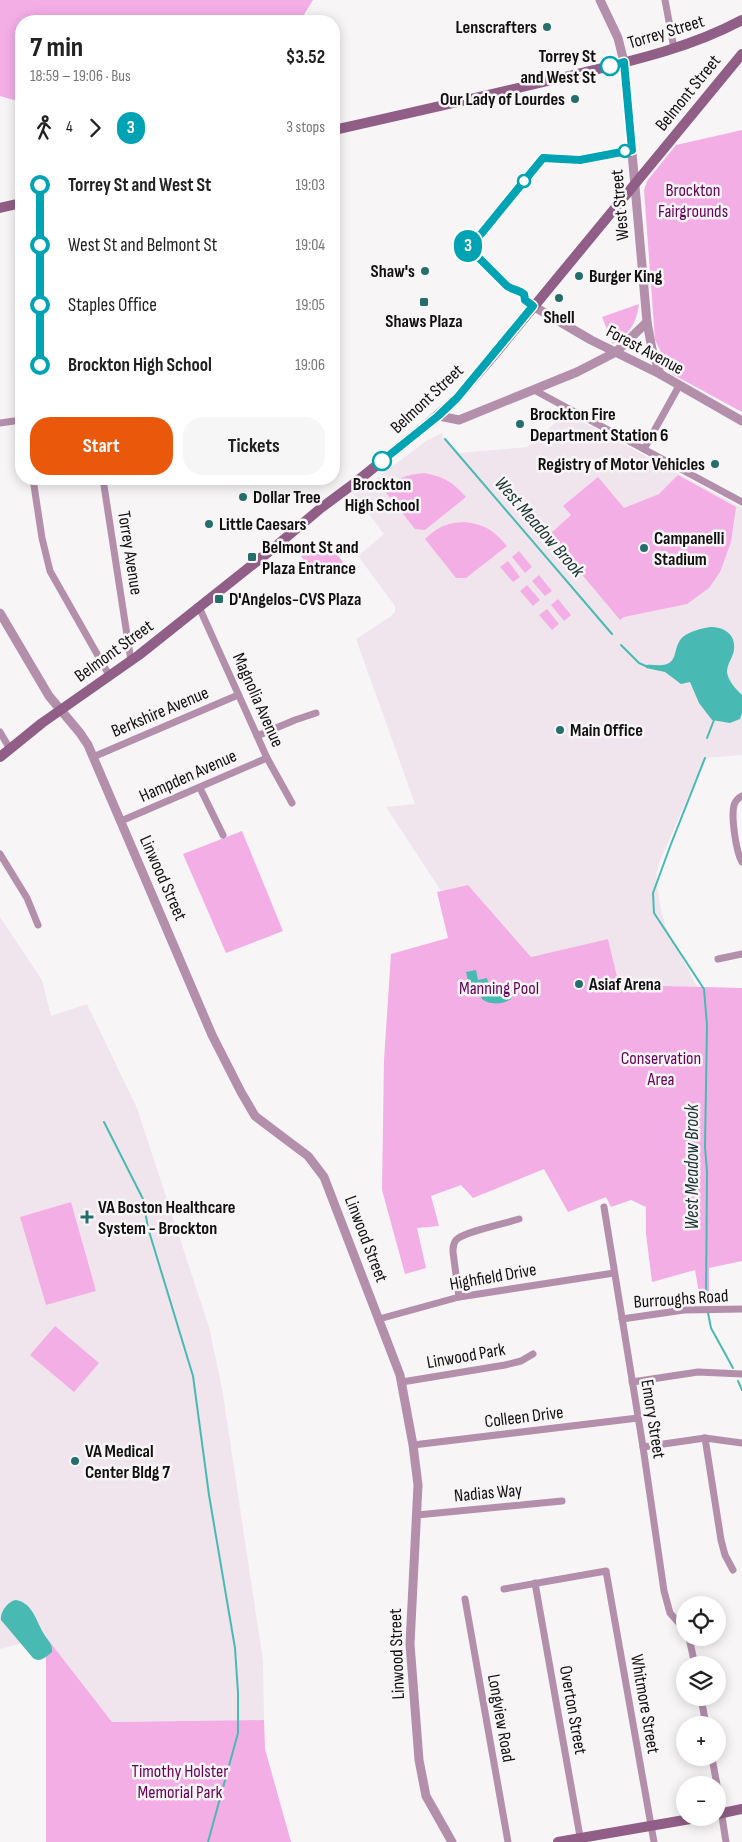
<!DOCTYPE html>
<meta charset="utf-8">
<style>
body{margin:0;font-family:"Sofia Sans Condensed",sans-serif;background:#f6f6f6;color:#222;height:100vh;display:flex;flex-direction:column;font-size:19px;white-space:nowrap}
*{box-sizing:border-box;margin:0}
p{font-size:16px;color:#767676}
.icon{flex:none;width:28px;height:28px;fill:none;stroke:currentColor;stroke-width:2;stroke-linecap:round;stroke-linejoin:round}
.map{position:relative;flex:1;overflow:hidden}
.drawer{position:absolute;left:15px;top:15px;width:325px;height:470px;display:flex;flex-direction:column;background:#fff;border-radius:20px;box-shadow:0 2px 12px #0003}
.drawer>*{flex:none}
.badge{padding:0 10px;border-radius:16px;font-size:18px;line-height:32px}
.tools{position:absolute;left:676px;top:1596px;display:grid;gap:10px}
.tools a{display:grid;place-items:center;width:50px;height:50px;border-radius:50%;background:#fff;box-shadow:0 2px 12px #0003;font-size:25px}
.map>.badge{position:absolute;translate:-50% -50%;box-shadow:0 0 0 2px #fff}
.legs{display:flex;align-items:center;gap:8px;height:55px;padding:0 15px;font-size:16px}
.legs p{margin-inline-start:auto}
.overview{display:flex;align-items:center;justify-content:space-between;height:85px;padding:0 15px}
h1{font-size:28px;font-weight:700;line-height:38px}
.button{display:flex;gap:10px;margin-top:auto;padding:10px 15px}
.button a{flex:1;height:58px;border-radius:20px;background:#ea580c;color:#fff;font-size:20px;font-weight:700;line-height:58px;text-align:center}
.button a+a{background:#f6f6f6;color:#222}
ul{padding:0 15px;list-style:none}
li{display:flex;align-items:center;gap:18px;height:60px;font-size:19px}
li i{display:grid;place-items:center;width:8px;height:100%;margin:0 6px;background:currentColor}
li i::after{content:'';width:12px;height:12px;margin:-6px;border:4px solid;border-radius:50%;background:#fff}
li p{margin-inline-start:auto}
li:first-child i{background:linear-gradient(#0000 50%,currentColor 0)}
li:last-child i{background:linear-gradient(currentColor 50%,#0000 0)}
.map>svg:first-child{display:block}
.built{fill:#f0e5ed}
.green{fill:#f4aee6}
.water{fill:#49bab3}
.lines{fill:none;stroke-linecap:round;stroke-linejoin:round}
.stream{stroke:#49bab3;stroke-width:2}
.minor{stroke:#b38fab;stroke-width:7}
.tertiary{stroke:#b38fab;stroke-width:9}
.secondary{stroke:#905e86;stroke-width:10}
.line-1-casing{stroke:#fff;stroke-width:11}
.line-1{stroke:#00a3b4;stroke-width:8}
.poi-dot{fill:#246f6b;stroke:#f8f5f7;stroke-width:2}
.stop-1-dot{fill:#fff;stroke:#00a3b4;stroke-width:2.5}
.labels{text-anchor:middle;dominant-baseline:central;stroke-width:5;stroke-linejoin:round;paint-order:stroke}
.poi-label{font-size:18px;font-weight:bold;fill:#121112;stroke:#f8f5f7;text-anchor:start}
.street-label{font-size:18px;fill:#121112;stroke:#f8f5f7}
.stop-label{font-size:18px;font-weight:bold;fill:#121112;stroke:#f8f5f7;text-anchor:end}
.park-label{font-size:18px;fill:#66005b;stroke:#f8f5f7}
.water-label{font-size:19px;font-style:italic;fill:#193230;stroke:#f8f5f7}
</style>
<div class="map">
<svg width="742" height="1842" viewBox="0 0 742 1842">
<rect width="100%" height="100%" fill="#f8f5f7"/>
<g class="built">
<path d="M566 413 742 508V755L705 758 660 861 656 874 660 906 666 927 697 987 627 985 620 989 608 939 531 957 468 885 441 891 386 807 415 804 356 639 390 617 395 612V606L358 556 384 534 353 494 377 478 426 441 442 433 444 439 459 453 528 447Z"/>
<path d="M0 917 42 980 51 1016 87 1004 137 1108 209 1327 222 1388 263 1661 264 1720 112 1722 46 1637 0 1649Z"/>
</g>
<g class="green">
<path d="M0 0H313L300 21H21V102L0 96Z"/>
<path d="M742 130V412L672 374 655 340 644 190 647 181 676 145Z"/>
<path d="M639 304C636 324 630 333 613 344L602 317Z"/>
<path d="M424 473C445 477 452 482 466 497L425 530 415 529 384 490C398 478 405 475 424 473Z"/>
<path d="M678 475 736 507 731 542 720 572 709 588 687 604 624 617 620 620 549 535 571 515 563 506 598 477 624 508 659 494Z"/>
<path d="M465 522C486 525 493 530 507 546L466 578H456L425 539C439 526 446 523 465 522Z"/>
<path d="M324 538 343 562 336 573 315 575 301 556Z"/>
<path d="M519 551 532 567 525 573 512 557Z"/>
<path d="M508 561 520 577 513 582 500 567Z"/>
<path d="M539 575 552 591 545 596 532 581Z"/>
<path d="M527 585 540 600 533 606 520 591Z"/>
<path d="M558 599 571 615 564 621 551 605Z"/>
<path d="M547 609 559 624 552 630 539 615Z"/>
<path d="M242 831 283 931 226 953 183 854Z"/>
<path d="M468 885 531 957 608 939 620 989 627 985 742 988V1261L709 1268V1304H701L695 1270 652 1282 646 1234V1207L631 1200 611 1207 606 1197 568 1212 544 1169 473 1198 461 1185 431 1196 439 1226 417 1228 426 1268 405 1274 382 1190 384 1060 391 954 448 938 437 892Z"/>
<path d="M71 1202 96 1291 46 1305 20 1217Z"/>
<path d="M55 1326 99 1363 74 1392 30 1355Z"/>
<path d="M46 1637 112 1722 264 1720 265 1749 291 1842H46Z"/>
</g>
<g class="water">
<path d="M710 627C724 627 736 634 734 650 733 657 727 664 727 672 728 681 736 689 742 695V713L740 719 730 723 712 720 699 703 690 682 681 684 665 672 646 668V665C653 664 663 667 669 663 676 659 675 648 679 642 684 632 700 629 710 627Z"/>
<path d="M476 970 478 980 487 978 491 995 492 994 491 990 505 986 512 991 511 999C503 1005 487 1005 481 998L485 991 471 994 466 972Z"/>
<path d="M16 1600C33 1603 36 1621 44 1634 48 1641 53 1644 52 1652 46 1657 40 1663 33 1658L1 1620C0 1612 8 1601 16 1600Z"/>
</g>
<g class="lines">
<g class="stream">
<path d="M445 439 612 634"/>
<path d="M621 645 639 663 648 667"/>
<path d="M707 738 714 720"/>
<path d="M705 758 671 844 653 893 654 913 704 989 707 1025 705 1147 707 1172 706 1301"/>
<path d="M104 1122 143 1199 148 1228 193 1376 209 1495 235 1648 238 1693V1733L208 1842"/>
<path d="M708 1313 711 1328 733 1368"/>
<path d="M738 1381 742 1390"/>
</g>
<g class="minor">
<path d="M665 0 674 48"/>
<path d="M534 390 742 502"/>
<path d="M0 423 21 420"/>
<path d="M644 449 679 386"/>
<path d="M33 479 42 538 50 571 109 675"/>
<path d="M103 479 131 661"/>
<path d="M199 607 267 758 292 803"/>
<path d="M0 732 10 749"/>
<path d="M257 736 295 720 316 713"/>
<path d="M93 757 238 695"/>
<path d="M200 788 223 835"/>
<path d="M742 796C738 798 736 800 734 805 731 817 736 852 742 862"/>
<path d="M121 821 267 758"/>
<path d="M0 854 27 898 38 925"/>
<path d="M718 959 742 954"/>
<path d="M604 1207 643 1447 664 1591 670 1613 685 1630"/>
<path d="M459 1297 453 1252C453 1247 453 1244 456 1240 463 1232 507 1223 519 1219"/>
<path d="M379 1319 459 1297 614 1273"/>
<path d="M622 1319 684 1310 742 1309"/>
<path d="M402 1382 505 1365 521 1361 533 1354"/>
<path d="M632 1382 698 1372 742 1374"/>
<path d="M705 1438 721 1540 725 1555 733 1570"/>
<path d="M413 1445 638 1418"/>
<path d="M643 1447 705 1438 742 1443"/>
<path d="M417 1515 562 1501"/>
<path d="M535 1583 581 1842"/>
<path d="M504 1589 606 1571 654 1842"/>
<path d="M465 1599 508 1842"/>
<path d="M689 1638 695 1665"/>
<path d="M701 1698 706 1725"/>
<path d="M712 1758 717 1785"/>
<path d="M718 1791 726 1842"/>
</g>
<g class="tertiary">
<path d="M533 306 591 340 660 374 742 421"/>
<path d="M647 322 652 349 660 374"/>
<path d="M439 416 459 420 577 372 616 352 647 322 624 62 618 38 600 0"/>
<path d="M0 613 49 696 80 733 88 745 212 1035 241 1092 255 1116 308 1156 324 1177 400 1375 413 1445 418 1485 410 1644 419 1760 426 1796 452 1842"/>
</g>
<g class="secondary">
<path d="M334 130C414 112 494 94 573 75 631 61 690 48 742 20"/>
<path d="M0 208 21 203"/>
<path d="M0 757 42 723 139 655 276 546 321 508 356 482 430 422 457 398 489 361 742 54"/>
<path d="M718 1814 742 1809"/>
<path d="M558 1842 696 1818"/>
</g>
</g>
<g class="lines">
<defs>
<path id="line-1" d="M382 461 438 416 457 398 533 306 525 300 524 294C519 290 513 290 507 286L468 247 481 234 543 158 580 160 632 150 624 62 610 66"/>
</defs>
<use href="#line-1" class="line-1-casing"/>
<use href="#line-1" class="line-1"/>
</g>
<g class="poi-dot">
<circle cx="547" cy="27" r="5"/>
<circle cx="575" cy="99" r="5"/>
<circle cx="425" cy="271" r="5"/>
<circle cx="579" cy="276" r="5"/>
<circle cx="559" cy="298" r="5"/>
<rect x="419" y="297" width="10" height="10" rx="2.5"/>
<circle cx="520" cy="424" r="5"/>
<circle cx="715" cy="464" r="5"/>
<circle cx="243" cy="497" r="5"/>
<circle cx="209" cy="524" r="5"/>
<circle cx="644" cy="548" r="5"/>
<rect x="247" y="552" width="10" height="10" rx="2.5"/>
<rect x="214" y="594" width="10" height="10" rx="2.5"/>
<circle cx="560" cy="730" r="5"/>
<circle cx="579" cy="984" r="5"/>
<path d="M84.5 1209.5h5v5h5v5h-5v5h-5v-5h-5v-5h5z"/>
<circle cx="75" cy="1461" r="5"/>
</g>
<g class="stop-1-dot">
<circle cx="610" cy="66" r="9"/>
<circle cx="625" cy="151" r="6"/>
<circle cx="524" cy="181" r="6"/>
<circle cx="382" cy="461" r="9"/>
</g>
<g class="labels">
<g class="poi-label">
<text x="537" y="27" text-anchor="end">Lenscrafters</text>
<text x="565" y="99" text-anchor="end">Our Lady of Lourdes</text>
<text x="415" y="271" text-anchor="end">Shaw's</text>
<text x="589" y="276">Burger King</text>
<text x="559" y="317" text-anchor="middle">Shell</text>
<text x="424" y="321" text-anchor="middle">Shaws Plaza</text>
<text x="530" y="414">Brockton Fire<tspan x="530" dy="21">Department Station 6</tspan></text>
<text x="705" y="464" text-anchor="end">Registry of Motor Vehicles</text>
<text x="253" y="497">Dollar Tree</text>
<text x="219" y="524">Little Caesars</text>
<text x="654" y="538">Campanelli<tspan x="654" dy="21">Stadium</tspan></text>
<text x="262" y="547">Belmont St and<tspan x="262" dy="21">Plaza Entrance</tspan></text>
<text x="229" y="599">D'Angelos-CVS Plaza</text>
<text x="570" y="730">Main Office</text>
<text x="589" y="984">Asiaf Arena</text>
<text x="98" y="1207">VA Boston Healthcare<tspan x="98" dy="21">System - Brockton</tspan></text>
<text x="85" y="1451">VA Medical<tspan x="85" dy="21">Center Bldg 7</tspan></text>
</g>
<g class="street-label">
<text transform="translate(666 32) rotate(-17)">Torrey Street</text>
<text transform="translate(688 93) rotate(-51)">Belmont Street</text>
<text transform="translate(620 205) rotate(-95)">West Street</text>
<text transform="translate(645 350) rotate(28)">Forest Avenue</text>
<text transform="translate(427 399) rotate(-43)">Belmont Street</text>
<text transform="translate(130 553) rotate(81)">Torrey Avenue</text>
<text transform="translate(114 651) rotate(-36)">Belmont Street</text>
<text transform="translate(258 700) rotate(66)">Magnolia Avenue</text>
<text transform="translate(160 712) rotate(-23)">Berkshire Avenue</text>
<text transform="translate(188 776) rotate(-24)">Hampden Avenue</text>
<text transform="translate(163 878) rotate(66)">Linwood Street</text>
<text transform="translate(366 1239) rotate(69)">Linwood Street</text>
<text transform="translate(493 1277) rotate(-10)">Highfield Drive</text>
<text transform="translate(681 1299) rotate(-4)">Burroughs Road</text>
<text transform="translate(466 1356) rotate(-10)">Linwood Park</text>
<text transform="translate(524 1417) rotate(-7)">Colleen Drive</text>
<text transform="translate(653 1419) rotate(81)">Emory Street</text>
<text transform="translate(488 1493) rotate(-5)">Nadias Way</text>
<text transform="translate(397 1654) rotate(-92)">Linwood Street</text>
<text transform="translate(645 1704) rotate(80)">Whitmore Street</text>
<text transform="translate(573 1710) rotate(80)">Overton Street</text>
<text transform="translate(501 1718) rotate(80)">Longview Road</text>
</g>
<g class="stop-label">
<text x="596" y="56">Torrey St<tspan x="596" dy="21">and West St</tspan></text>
<text x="382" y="484" text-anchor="middle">Brockton<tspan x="382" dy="21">High School</tspan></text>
</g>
<g class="park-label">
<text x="693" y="190">Brockton<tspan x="693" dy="21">Fairgrounds</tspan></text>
<text x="499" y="988">Manning Pool</text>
<text x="661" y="1058">Conservation<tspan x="661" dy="21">Area</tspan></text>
<text x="180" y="1771">Timothy Holster<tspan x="180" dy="21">Memorial Park</tspan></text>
</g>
<g class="water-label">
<text transform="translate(539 527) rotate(49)">West Meadow Brook</text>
<text transform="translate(692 1167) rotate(-90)">West Meadow Brook</text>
</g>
</g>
</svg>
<div class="tools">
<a><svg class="icon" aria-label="locate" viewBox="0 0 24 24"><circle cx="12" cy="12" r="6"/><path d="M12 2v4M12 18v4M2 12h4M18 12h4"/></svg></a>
<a><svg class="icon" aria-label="layers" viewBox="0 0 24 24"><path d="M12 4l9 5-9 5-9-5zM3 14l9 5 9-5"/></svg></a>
<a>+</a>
<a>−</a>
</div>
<b class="badge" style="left:468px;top:246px;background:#00a3b4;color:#fff">3</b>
<section class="drawer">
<div class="overview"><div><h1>7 min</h1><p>18:59 – 19:06 · Bus</p></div><b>$3.52</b></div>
<div class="legs"><svg class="icon" aria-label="walk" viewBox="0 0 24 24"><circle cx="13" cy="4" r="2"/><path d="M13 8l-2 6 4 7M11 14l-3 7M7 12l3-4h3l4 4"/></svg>4<svg class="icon" aria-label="forward" viewBox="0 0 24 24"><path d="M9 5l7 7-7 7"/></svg><b class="badge" style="background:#00a3b4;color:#fff">3</b><p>3 stops</p></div>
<ul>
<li><i style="color:#00a3b4"></i><b>Torrey St and West St</b><p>19:03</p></li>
<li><i style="color:#00a3b4"></i><span>West St and Belmont St</span><p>19:04</p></li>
<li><i style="color:#00a3b4"></i><span>Staples Office</span><p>19:05</p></li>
<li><i style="color:#00a3b4"></i><b>Brockton High School</b><p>19:06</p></li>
</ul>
<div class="button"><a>Start</a><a>Tickets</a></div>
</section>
</div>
